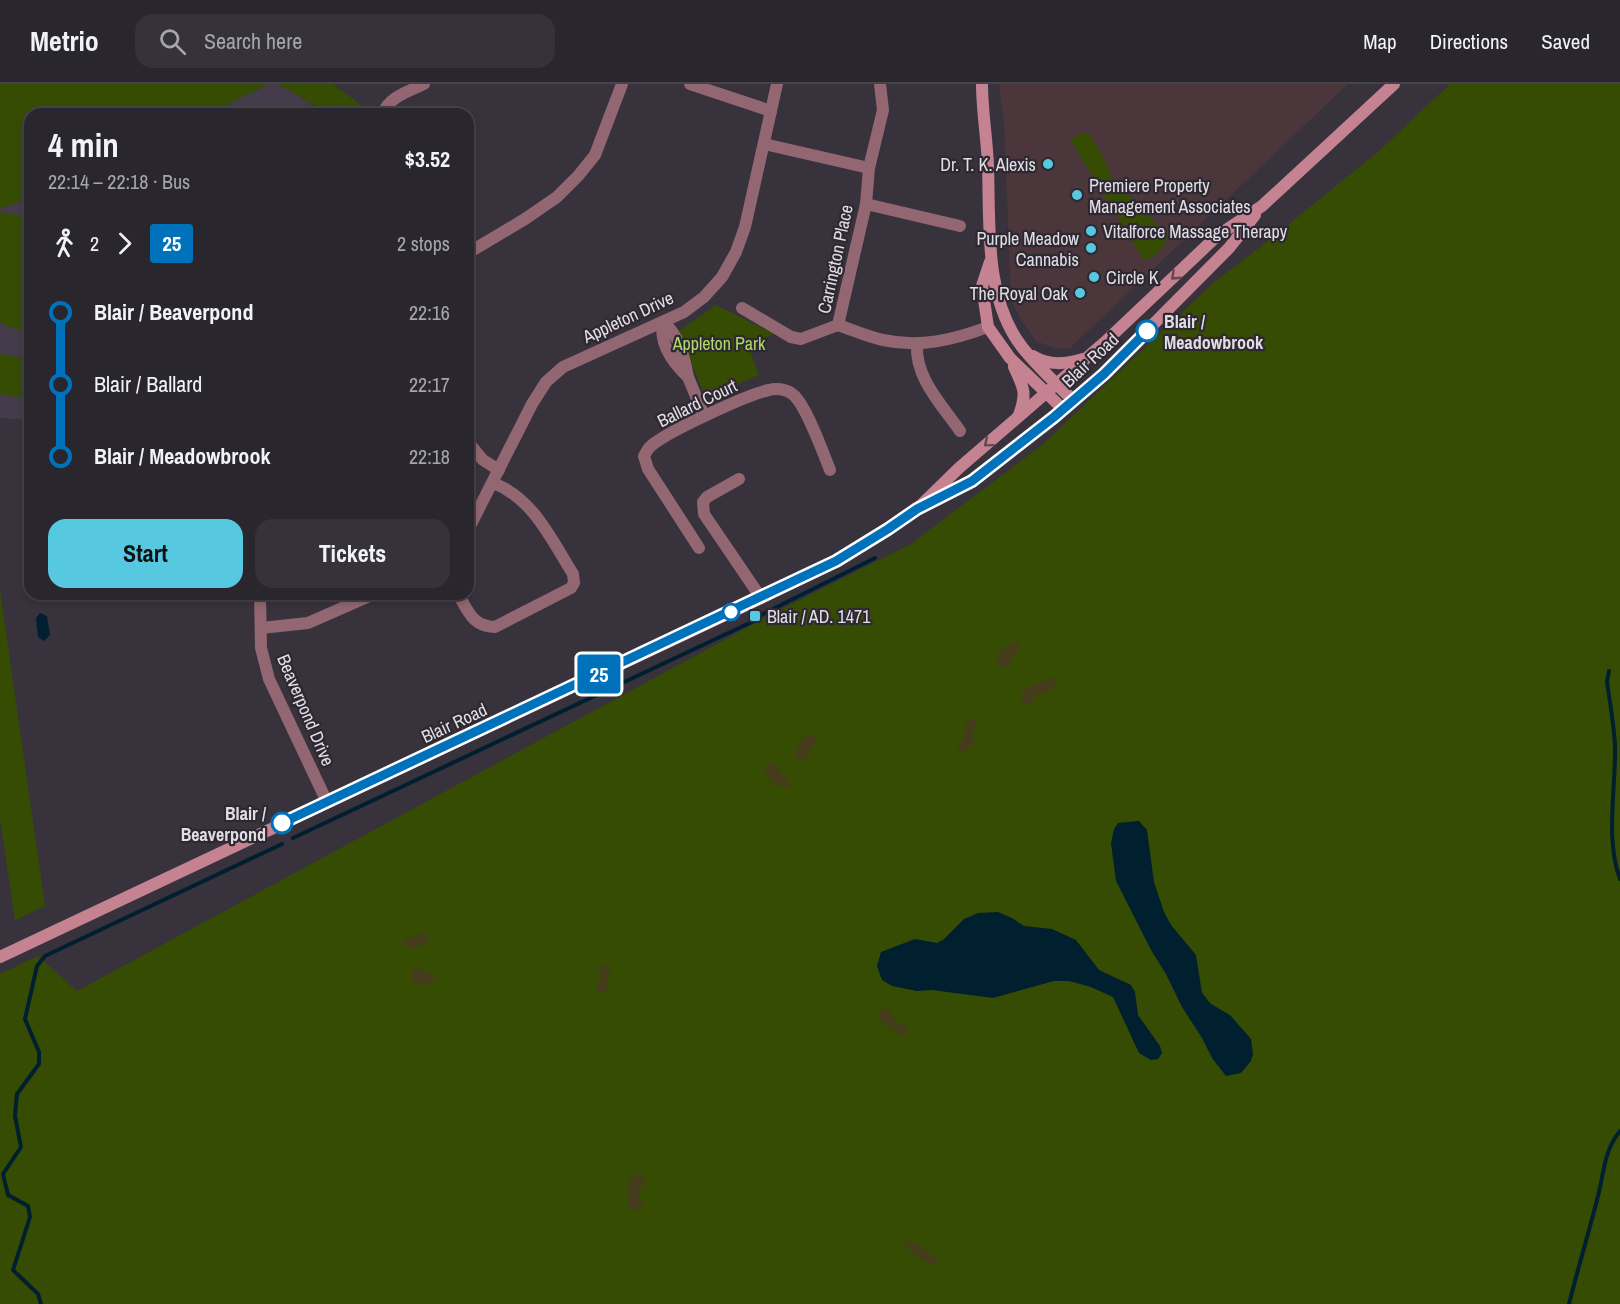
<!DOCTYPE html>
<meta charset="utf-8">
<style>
body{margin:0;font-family:"Archivo Narrow",sans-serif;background:#36323a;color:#f1f3f6;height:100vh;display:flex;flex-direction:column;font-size:22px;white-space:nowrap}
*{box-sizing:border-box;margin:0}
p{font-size:20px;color:#a5a5aa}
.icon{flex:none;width:33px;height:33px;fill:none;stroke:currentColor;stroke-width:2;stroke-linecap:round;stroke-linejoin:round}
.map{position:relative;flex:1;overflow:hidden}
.details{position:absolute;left:24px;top:24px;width:450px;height:492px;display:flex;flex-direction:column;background:#2a262e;border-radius:18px;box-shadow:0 3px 9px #0003,0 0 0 2px #46434a}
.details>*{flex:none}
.badge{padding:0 12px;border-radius:4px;font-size:21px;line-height:39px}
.map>.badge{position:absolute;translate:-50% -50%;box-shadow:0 0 0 3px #fff}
.legs{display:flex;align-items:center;gap:9px;height:66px;padding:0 24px;font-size:20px}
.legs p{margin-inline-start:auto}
.summary{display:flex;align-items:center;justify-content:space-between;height:102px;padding:0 24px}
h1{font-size:33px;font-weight:700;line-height:45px}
.primary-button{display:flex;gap:12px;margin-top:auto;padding:12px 24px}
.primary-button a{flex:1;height:69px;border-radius:18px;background:#56c9e1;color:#111;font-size:24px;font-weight:700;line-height:69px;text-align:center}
.primary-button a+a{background:#36323a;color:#f1f3f6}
ul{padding:0 24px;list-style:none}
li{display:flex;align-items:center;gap:21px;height:72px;font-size:22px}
li i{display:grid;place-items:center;width:9px;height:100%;margin:0 8px;background:currentColor}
li i::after{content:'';width:15px;height:15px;margin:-8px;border:4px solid;border-radius:50%;background:#2a262e}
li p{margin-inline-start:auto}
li:first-child i{background:linear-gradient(#0000 50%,currentColor 0)}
li:last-child i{background:linear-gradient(currentColor 50%,#0000 0)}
header{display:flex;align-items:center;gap:36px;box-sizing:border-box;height:84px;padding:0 30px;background:#2a262e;border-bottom:2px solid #46434a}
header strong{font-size:28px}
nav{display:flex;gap:33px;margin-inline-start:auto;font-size:21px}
.search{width:420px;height:54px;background:#36323a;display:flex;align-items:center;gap:15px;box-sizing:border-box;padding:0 21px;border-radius:18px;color:#a5a5aa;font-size:22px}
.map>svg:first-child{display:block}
.commercial{fill:#4a363b}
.built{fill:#443b4b}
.green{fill:#364c03}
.sand{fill:#453c1c}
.water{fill:#001f2f}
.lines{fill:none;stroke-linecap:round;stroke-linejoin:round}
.stream{stroke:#001f2f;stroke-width:4}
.street{stroke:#926771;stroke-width:12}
.secondary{stroke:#c58392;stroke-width:12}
.oneway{stroke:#634854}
.line-1-casing{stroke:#fff;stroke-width:14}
.line-1{stroke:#0072bc;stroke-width:9}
.poi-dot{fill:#56c9e1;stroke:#2e2832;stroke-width:2}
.stop-1-dot{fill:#fff;stroke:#0072bc;stroke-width:3}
.labels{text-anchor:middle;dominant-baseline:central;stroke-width:4.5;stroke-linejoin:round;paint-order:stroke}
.poi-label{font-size:18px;fill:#e1dde4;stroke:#2e2832;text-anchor:start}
.street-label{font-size:18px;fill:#e1dde4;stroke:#2e2832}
.stop-label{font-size:18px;font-weight:bold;fill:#e1dde4;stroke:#2e2832;text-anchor:start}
.park-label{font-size:18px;fill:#afdb65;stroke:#2e2832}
</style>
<header>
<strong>Metrio</strong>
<div class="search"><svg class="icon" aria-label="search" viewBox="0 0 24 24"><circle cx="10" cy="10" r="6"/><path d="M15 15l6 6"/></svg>Search here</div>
<nav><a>Map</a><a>Directions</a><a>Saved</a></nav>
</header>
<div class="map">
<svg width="1620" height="1220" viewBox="0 0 1620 1220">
<rect width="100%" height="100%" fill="#38323d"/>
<path class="commercial" d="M999 0H1348L1070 264H1053L1036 257 1021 236 1011 215 1004 39Z"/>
<g class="built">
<path d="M269 0H278L312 20 311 30H207Z"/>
<path d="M30 113V336L0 334V125Z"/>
</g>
<g class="green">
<path d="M0 0H269L207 30H30V113L0 125Z"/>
<path d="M278 0H333L365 24 364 30H329Z"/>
<path d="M1450 0H1620V1220H0V890L38 872 77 907 776 528 911 460 1043 360 1212 200 1264 160 1379 67Z"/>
<path d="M1085 49 1090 51 1104 74 1112 94 1168 152C1163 164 1156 174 1144 176L1071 57 1079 50Z"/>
<path d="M0 128 30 133V248L6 242 0 238Z"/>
<path d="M716 221 774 250 755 258 751 270 759 291 705 313 679 247Z"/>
<path d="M0 270 30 275V315L0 310Z"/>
<path d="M0 506 45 822 15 836 0 735Z"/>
</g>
<g class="sand">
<path d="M1017 557 1020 558V564L1008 582 1001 584 997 577 999 568Z"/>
<path d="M1051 594 1055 595 1057 598C1052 609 1043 608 1034 613L1030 621 1025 620 1021 616C1020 601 1039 600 1051 594Z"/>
<path d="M974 633 976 640 974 645V660L960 670 958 663 962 658 966 639Z"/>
<path d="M809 651H814L819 655 810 666V672L806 676 797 674 795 669 801 656Z"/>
<path d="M777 679 780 688 790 696 789 704 780 701 775 702 764 687 768 681Z"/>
<path d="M419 850 429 851V857L423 861 406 864 404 862V856Z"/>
<path d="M602 880 609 883 610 890 606 907 599 909 596 906 601 892 599 884Z"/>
<path d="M414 885C421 884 432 888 436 894L428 900 418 901 413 897 411 890Z"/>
<path d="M880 925H888L897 938 906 943 909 948 905 951 896 949 877 932Z"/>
<path d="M635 1090 644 1091 646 1097 641 1103 639 1114 644 1121 636 1127 628 1123V1098Z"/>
<path d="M907 1157 916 1159 937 1174V1179L936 1181C927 1181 907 1167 904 1159Z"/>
</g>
<g class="water">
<path d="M40 529 47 532 50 551 44 557 38 553 36 534Z"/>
<path d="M1139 737 1147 746 1154 798 1164 828 1171 841 1196 871 1202 909 1211 920 1230 931 1251 955 1253 970 1251 977 1241 989 1226 992 1212 974 1202 954 1182 923 1166 890 1151 866 1116 797 1111 759 1114 745 1118 739Z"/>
<path d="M998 828 1012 834 1024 842 1052 845 1076 856 1099 886 1131 901 1135 908 1138 931 1160 962 1162 969 1158 975 1151 976 1139 969 1113 913 1091 903 1069 897H1054L993 914 932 906 917 907 892 902 882 896 877 882 881 868 915 855 937 859 943 856 964 835 978 829Z"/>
</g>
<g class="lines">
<g class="stream">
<path d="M1609 587 1607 598C1610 619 1614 641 1615 662 1616 704 1605 755 1620 795"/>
<path d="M293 754 756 536 763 530 875 474"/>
<path d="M41 1220 38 1210 13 1186 30 1133 28 1122 8 1111 3 1090 21 1063 15 1032 17 1010 39 980V968L25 935 37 882 45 872 282 760"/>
<path d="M1569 1220C1578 1184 1589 1148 1598 1112 1604 1089 1604 1066 1620 1047"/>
</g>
<g class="street">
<path d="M690 0 771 27"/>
<path d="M383 30C388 13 410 7 424 0"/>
<path d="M764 60 869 84"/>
<path d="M866 120 960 142"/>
<path d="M468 169 525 135 557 113 578 92 595 71 622 0"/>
<path d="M742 224 791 253 801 255 838 241"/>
<path d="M663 238C679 251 684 272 688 293 672 278 659 259 663 238Z"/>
<path d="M838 241 866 120 869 84 883 26 880 0"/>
<path d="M838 241C853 246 868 253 883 256 920 264 953 256 988 243"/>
<path d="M917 261C915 294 942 321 960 347"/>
<path d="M688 293 704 332"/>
<path d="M468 358 483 376 499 386"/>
<path d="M739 395 707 413 703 418 704 430 761 514"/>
<path d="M468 446 532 320 546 298 563 283 684 228 704 213 722 193 736 168 745 143 777 0"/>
<path d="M699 464 648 385 644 372C646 369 647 366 649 364 661 350 749 310 769 306 776 304 785 305 791 309 805 317 823 369 830 386"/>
<path d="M260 510 261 564 269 595 327 718"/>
<path d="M458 510C469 528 472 542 495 543L571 504 574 499 573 490C551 455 533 414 493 399"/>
<path d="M261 544 308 539 374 510"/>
</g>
<g class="secondary">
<path d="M982 0C982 27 987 55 988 82 990 141 984 214 1022 263 1037 282 1055 299 1073 316"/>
<path d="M990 178 982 202 988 243 1010 274 1063 325"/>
<path d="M1033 272C1049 282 1066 280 1083 275"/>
<path d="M1014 283C1024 304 1027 309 1019 331"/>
<path d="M928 419 972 397 1054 333 1104 290 1229 164 1255 131"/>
<path d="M0 873 761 514 836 477 888 445 917 425 959 384 1105 258 1217 152 1262 122 1394 0"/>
</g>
</g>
<defs><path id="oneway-chevron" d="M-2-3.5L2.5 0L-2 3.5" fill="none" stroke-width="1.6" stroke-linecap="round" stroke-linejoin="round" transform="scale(1.5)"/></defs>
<g class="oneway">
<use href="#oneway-chevron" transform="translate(1175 192) rotate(137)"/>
<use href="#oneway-chevron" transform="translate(988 359) rotate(140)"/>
</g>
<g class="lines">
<defs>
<path id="line-1" d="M282 739 836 477 888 445 917 425 972 397 1054 333 1104 290 1147 247"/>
</defs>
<use href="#line-1" class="line-1-casing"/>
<use href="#line-1" class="line-1"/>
</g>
<g class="poi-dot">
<circle cx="1048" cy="80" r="6"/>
<circle cx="1077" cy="111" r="6"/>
<circle cx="1091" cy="147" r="6"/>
<circle cx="1091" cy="164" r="6"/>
<circle cx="1094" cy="193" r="6"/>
<circle cx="1080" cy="209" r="6"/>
<rect x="749" y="526" width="12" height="12" rx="3"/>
</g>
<g class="stop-1-dot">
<circle cx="1147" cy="247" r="10"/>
<circle cx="731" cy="528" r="8"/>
<circle cx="282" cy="739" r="10"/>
</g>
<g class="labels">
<g class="poi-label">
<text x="1036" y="80" text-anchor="end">Dr. T. K. Alexis</text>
<text x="1089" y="101">Premiere Property<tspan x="1089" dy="21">Management Associates</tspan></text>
<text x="1103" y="147">Vitalforce Massage Therapy</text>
<text x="1079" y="154" text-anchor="end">Purple Meadow<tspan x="1079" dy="21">Cannabis</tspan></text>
<text x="1106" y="193">Circle K</text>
<text x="1068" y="209" text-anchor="end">The Royal Oak</text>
<text x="767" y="532">Blair / AD. 1471</text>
</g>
<g class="street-label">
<text transform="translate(835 175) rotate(-78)">Carrington Place</text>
<text transform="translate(628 233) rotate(-25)">Appleton Drive</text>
<text transform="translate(1090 276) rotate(-43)">Blair Road</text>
<text transform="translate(697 319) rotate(-26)">Ballard Court</text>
<text transform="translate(306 626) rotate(67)">Beaverpond Drive</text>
<text transform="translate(454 639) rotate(-25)">Blair Road</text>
</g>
<g class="stop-label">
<text x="1164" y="237">Blair /<tspan x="1164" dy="21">Meadowbrook</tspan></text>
<text x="266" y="729" text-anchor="end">Blair /<tspan x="266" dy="21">Beaverpond</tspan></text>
</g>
<g class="park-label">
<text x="719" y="259">Appleton Park</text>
</g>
</g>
</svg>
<b class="badge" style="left:599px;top:590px;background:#0072bc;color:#fff">25</b>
<section class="details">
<div class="summary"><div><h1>4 min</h1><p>22:14 – 22:18 · Bus</p></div><b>$3.52</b></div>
<div class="legs"><svg class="icon" aria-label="walk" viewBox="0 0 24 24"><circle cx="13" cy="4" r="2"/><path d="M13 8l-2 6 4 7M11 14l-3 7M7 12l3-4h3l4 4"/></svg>2<svg class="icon" aria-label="forward" viewBox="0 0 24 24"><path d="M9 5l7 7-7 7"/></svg><b class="badge" style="background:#0072bc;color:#fff">25</b><p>2 stops</p></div>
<ul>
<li><i style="color:#0072bc"></i><b>Blair / Beaverpond</b><p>22:16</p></li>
<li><i style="color:#0072bc"></i><span>Blair / Ballard</span><p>22:17</p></li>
<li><i style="color:#0072bc"></i><b>Blair / Meadowbrook</b><p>22:18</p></li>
</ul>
<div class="primary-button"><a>Start</a><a>Tickets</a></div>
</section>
</div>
